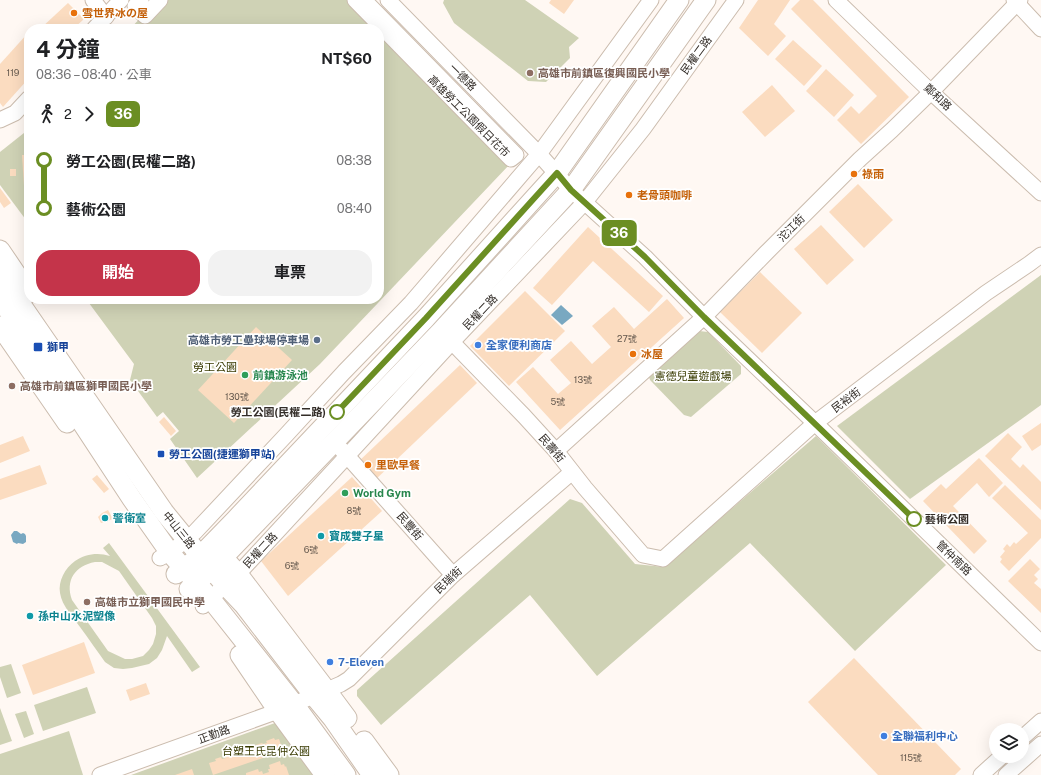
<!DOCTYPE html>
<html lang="zh-TW">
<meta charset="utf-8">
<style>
body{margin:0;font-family:"Public Sans","Noto Sans TC","Noto Sans JP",sans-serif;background:#f2f2f2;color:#202124;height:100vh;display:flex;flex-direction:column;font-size:15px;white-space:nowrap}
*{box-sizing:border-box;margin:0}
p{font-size:13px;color:#757577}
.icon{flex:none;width:22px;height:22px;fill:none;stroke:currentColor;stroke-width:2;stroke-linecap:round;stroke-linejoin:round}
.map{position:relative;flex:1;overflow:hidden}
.sheet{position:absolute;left:24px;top:24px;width:360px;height:280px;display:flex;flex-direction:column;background:#fff;border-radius:16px;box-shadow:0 4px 16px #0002}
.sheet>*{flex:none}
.badge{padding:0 8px;border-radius:6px;font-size:14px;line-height:26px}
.fabs{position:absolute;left:989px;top:723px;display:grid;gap:8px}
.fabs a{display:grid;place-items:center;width:40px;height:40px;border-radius:50%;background:#fff;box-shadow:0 4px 16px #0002;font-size:20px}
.map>.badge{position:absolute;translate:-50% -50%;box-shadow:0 0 0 2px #fff}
.legs{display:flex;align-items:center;gap:6px;height:44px;padding:0 12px;font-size:13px}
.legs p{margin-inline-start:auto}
.headline{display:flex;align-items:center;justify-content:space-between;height:68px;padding:0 12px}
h1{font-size:22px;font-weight:700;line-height:30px}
.button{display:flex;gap:8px;margin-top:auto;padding:8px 12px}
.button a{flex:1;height:46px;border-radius:16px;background:#c4344a;color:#fff;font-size:16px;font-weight:700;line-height:46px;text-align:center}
.button a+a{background:#f2f2f2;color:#202124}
ul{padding:0 12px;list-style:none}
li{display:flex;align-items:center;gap:14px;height:48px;font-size:15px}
li i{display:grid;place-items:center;width:6px;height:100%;margin:0 5px;background:currentColor}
li i::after{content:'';width:10px;height:10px;margin:-5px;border:3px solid;border-radius:50%;background:#fff}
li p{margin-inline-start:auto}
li:first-child i{background:linear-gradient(#0000 50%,currentColor 0)}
li:last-child i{background:linear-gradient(currentColor 50%,#0000 0)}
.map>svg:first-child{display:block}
.green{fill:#cfd2b5;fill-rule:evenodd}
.water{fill:#79a8c1}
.building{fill:#fbdcc0}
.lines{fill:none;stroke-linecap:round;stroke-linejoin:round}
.minor-casing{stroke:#cbbcae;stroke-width:17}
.major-casing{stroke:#cbbcae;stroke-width:21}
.minor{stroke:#fff;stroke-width:15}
.major{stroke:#fff;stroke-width:19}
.line-1-casing{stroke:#fff;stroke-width:9}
.line-1{stroke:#6b8e23;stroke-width:6}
.food-dot{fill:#e8710a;stroke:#fff;stroke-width:1.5}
.education-dot{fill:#8d6e63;stroke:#fff;stroke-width:1.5}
.service-dot{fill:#5c6f8a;stroke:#fff;stroke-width:1.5}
.shop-dot{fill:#3f7fe0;stroke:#fff;stroke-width:1.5}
.transit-dot{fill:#1a4fb4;stroke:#fff;stroke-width:1.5}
.leisure-dot{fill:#2e9e5b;stroke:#fff;stroke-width:1.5}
.stop-1-dot{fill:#fff;stroke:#6b8e23;stroke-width:2}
.culture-dot{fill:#0f9aa8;stroke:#fff;stroke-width:1.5}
.labels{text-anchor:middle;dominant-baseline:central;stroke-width:3.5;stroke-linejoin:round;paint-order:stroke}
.number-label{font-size:9px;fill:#65594e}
.food-label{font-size:11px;font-weight:bold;fill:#c56008;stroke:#fff;text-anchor:start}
.street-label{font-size:11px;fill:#332d28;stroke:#fff}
.education-label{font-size:11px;font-weight:bold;fill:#785e54;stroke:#fff;text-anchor:start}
.service-label{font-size:11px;font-weight:bold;fill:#4e5e75;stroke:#fff;text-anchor:end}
.shop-label{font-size:11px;font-weight:bold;fill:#366cbe;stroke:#fff;text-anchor:start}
.transit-label{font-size:11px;font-weight:bold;fill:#164399;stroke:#fff;text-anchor:start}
.park-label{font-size:11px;fill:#383a00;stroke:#fff}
.leisure-label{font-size:11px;font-weight:bold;fill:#27864d;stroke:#fff;text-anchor:start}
.stop-label{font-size:11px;font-weight:bold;fill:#332d28;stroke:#fff;text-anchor:end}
.culture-label{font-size:11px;font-weight:bold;fill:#0d838f;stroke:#fff;text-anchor:start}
</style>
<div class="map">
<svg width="1041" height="775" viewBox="0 0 1041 775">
<rect width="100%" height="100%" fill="#fff8f3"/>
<g class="green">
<path d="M157 0H354L511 163 320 364 197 478 170 439 179 431 163 412 157 417 130 380 134 364 86 299H379V29H130Z"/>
<path d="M444 0H525L579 38 569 47 570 58 546 82 528 81 454 23 443 3Z"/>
<path d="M29 129V224L0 185V152Z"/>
<path d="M1041 275V405L910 499 837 426Z"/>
<path d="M699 331 708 332 741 366V374L691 417 684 415 650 380 648 374Z"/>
<path d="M816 436 946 565 855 651 750 543 597 676 530 595 381 725 357 696V690L570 499 582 503 635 564 664 567Z"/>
<path d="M109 543 200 667 192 672 167 636 162 650 157 658 149 664 132 668 123 669 114 668 105 662C97 651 89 639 80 627 73 617 62 606 60 593 58 581 65 568 75 561 85 554 98 552 110 556L103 548ZM95 562H102L119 571 152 618 156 626V634L153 644 149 650 143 656 132 659H125L108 651 72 600C65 580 75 566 95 562Z"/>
<path d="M11 664 21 693 7 698 0 677V667Z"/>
<path d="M87 687 96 713 43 731 34 705Z"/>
<path d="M0 708 12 741 0 745Z"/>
<path d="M26 711 34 734 24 738 15 714Z"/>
<path d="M275 723 313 775H131Z"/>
<path d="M69 731 83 775H0V754Z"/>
</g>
<g class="water">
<path d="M561 305 573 316 562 325 551 315Z"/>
<path d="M14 531H17L21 534 23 533 25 534 26 536V542L23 544 18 543 17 544 13 542 11 535Z"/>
</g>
<g class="building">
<path d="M551 0H574L564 14 549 3Z"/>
<path d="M758 0H790L774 24 786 36 768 56 739 28Z"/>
<path d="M800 0H813L909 97 861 144 837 120 851 106 859 114 877 96 791 9Z"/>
<path d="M68 3 84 19 73 29H40Z"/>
<path d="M28 33 29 35V78L3 107 0 103V64Z"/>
<path d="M793 40 822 66 804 86 775 59Z"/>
<path d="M826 69 854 95 834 117 806 91Z"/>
<path d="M772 85 795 111 765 137 742 112Z"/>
<path d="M22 155H29V186H24Z"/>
<rect x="10" y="169" width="6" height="7"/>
<path d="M858 184 893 220 864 248 829 212Z"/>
<path d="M0 188 11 203 4 208 0 202Z"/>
<path d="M821 225 854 260 827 285 794 249Z"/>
<path d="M588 227 663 296 649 312 593 261 552 305 533 288Z"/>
<path d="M760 272 802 313 762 353 720 312Z"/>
<path d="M525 291 565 331 509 386 470 346Z"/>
<path d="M667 299 684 318 560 430 516 382 533 367 558 394 571 383 550 360 571 341 592 364 611 347 592 326 614 307 634 329Z"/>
<path d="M256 327 292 360 234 423 198 390Z"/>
<path d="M460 365 477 383 374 481 357 463Z"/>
<path d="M164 417 176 431 171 436 159 422Z"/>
<path d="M1041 423V445L1032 451 1022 436Z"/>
<path d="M1008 433 1022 447 1011 459 1020 468 1023 464 1041 482V510L985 456Z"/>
<path d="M23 436 30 451 0 463V445Z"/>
<path d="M979 458 1003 483 989 497 977 483 953 506 987 541 974 554 923 501 941 484 946 489Z"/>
<path d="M40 465 47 484 0 500V479Z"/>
<path d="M97 475 109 489 104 493 92 479Z"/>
<path d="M352 477 382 511 288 596 261 561Z"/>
<path d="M1005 485 1041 520V538L1009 571 1000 562 1002 559 1000 557 1005 551 1003 549 1007 544 1010 547 1014 542 1016 544 1028 533 992 498Z"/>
<path d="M108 510 113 519 101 523 98 517 102 513Z"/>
<path d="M1030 559 1040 569 1034 575 1038 579 1034 583 1041 589V613L1008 581Z"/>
<path d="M84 642 95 673 33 695 22 665Z"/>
<path d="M854 658 961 769 955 775H878L808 702Z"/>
<path d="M146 683 150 694 130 701 126 690Z"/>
<path d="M274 738 275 740 279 739 283 751 213 775 209 763 216 761 215 759 221 757 222 759 226 758 225 756 231 754V756L238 754V752L242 750 243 752 247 751 246 749 252 747 253 749 257 747 256 745 262 743 263 744 267 743 266 741Z"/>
<path d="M280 761 281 765 284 764 285 767 286 766 289 775H246V773L258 769 259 772 262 771 263 774 269 772 268 769H270L269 765Z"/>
<path d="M192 769 194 775H175Z"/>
</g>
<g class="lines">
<defs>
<g id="minor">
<path d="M93 0 106 17"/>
<path d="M141 0 135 6 145 16 160 0"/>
<path d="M355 0 511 159 516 155 364 0"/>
<path d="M388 0 539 154 571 190 645 257 704 317 815 423 1041 643"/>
<path d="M836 0 931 92 1041 193"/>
<path d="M1014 0 1041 29"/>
<path d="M94 29 121 0"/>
<path d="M0 120 15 113 29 98"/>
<path d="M446 336 524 416 556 451 585 488 643 555 663 559 815 423 986 293 1029 264 1041 255"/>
<path d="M341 449 453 575"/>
<path d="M556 451 704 317 766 253 860 159 892 130 931 92 1020 0"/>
<path d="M160 558 170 553 195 532 287 434 344 372 411 303 539 154 651 0"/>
<path d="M203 606C214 594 227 585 238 574L347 456 452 342 584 203 643 129 736 0"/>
<path d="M1022 738 1041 721"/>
<path d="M100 775 278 711 341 684 349 679 453 575 572 472"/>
<path d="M981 775 1002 756"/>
<path d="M1006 775 1041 744"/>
</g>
<g id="major">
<path d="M0 250 29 293"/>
<path d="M0 274 164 512 186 539 226 586 244 605 314 696 333 719 372 775"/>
<path d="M0 298 132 499 170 553 210 598 294 704 346 775"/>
<path d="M0 326 67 423"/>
<path d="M214 549 223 557 238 574 327 691 347 718"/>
<path d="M176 574 200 556 235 520 426 318 557 173 679 0"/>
<path d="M189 589 212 569 441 331 571 190 706 0"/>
<path d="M240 655 278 711 325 775"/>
<path d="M364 741 389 775"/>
</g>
</defs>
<use href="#minor" class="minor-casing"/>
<use href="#major" class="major-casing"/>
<use href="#minor" class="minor"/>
<use href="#major" class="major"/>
</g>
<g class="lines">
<defs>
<path id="line-1" d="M337 412 426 318 557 173 571 190 645 257 704 317 914 519"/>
</defs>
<use href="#line-1" class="line-1-casing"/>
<use href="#line-1" class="line-1"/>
</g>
<g class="food-dot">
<circle cx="74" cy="13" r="4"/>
<circle cx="854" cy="174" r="4"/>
<circle cx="629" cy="195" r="4"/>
<circle cx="633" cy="354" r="4"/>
<circle cx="368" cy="465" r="4"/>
</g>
<g class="education-dot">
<circle cx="530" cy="73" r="4"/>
<circle cx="12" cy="386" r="4"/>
<circle cx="87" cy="602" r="4"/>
</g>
<circle class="service-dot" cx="317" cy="340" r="4"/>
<g class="shop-dot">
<circle cx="478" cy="345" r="4"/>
<circle cx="330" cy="662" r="4"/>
<circle cx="884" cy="736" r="4"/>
</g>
<g class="transit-dot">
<rect x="33" y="342" width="10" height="10" rx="2"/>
<rect x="157" y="450" width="8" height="8" rx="2"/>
</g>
<g class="leisure-dot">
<circle cx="245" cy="375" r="4"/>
<circle cx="345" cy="493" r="4"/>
</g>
<g class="stop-1-dot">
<circle cx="337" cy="412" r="7"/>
<circle cx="914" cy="519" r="7"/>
</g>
<g class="culture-dot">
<circle cx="105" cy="518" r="4"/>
<circle cx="321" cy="536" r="4"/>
<circle cx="30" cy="616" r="4"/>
</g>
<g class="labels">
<g class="number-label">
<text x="13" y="72">119</text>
<text x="627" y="338">27號</text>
<text x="583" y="379">13號</text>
<text x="237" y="396">130號</text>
<text x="558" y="401">5號</text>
<text x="354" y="510">8號</text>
<text x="311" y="549">6號</text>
<text x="292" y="565">6號</text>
<text x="911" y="757">115號</text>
</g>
<g class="food-label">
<text x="82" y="13">雪世界冰の屋</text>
<text x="862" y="174">祿雨</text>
<text x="637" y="195">老骨頭咖啡</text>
<text x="641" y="354">冰屋</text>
<text x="376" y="465">里歐早餐</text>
</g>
<g class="street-label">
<text transform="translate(696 55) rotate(-54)">民權二路</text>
<text transform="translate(463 77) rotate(45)">一德路</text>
<text transform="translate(938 97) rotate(43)">鄭和路</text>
<text transform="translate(469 116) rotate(45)">高雄勞工公園假日花市</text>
<text transform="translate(791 228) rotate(-45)">沱江街</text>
<text transform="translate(480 312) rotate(-46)">民權二路</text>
<text transform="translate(846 400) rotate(-37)">民裕街</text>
<text transform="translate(552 448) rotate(49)">民壽街</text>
<text transform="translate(410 526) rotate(49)">民豐街</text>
<text transform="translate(179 530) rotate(51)">中山三路</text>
<text transform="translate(260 550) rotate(-47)">民權二路</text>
<text transform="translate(954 558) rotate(44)">管仲南路</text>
<text transform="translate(448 580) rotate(-43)">民瑞街</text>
<text transform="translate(214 734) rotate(-20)">正勤路</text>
</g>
<g class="education-label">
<text x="538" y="73">高雄市前鎮區復興國民小學</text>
<text x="20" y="386">高雄市前鎮區獅甲國民小學</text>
<text x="95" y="602">高雄市立獅甲國民中學</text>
</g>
<g class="service-label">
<text x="309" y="340">高雄市勞工壘球場停車場</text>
</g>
<g class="shop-label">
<text x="486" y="345">全家便利商店</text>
<text x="338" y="662">7-Eleven</text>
<text x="892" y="736">全聯福利中心</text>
</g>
<g class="transit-label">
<text x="47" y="347">獅甲</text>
<text x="169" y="454">勞工公園(捷運獅甲站)</text>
</g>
<g class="park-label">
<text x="215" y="367">勞工公園</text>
<text x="693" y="376">憲德兒童遊戲場</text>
<text x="266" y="751">台塑王氏昆仲公園</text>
</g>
<g class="leisure-label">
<text x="253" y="375">前鎮游泳池</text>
<text x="353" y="493">World Gym</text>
</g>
<g class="stop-label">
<text x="326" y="412">勞工公園(民權二路)</text>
<text x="925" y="519" text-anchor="start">藝術公園</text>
</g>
<g class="culture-label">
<text x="113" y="518">警衛室</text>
<text x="329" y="536">寶成雙子星</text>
<text x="38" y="616">孫中山水泥塑像</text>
</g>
</g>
</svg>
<div class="fabs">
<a><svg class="icon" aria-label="layers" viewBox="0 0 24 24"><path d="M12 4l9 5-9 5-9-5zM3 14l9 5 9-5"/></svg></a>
</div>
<b class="badge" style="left:619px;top:233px;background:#6b8e23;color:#fff">36</b>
<section class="sheet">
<div class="headline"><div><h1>4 分鐘</h1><p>08:36 – 08:40 · 公車</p></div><b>NT$60</b></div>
<div class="legs"><svg class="icon" aria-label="walk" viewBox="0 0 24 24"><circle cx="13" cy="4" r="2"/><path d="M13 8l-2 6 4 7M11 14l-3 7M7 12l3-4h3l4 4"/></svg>2<svg class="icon" aria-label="forward" viewBox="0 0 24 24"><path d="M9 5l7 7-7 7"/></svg><b class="badge" style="background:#6b8e23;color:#fff">36</b></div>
<ul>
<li><i style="color:#6b8e23"></i><b>勞工公園(民權二路)</b><p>08:38</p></li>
<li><i style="color:#6b8e23"></i><b>藝術公園</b><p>08:40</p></li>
</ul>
<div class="button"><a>開始</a><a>車票</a></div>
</section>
</div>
